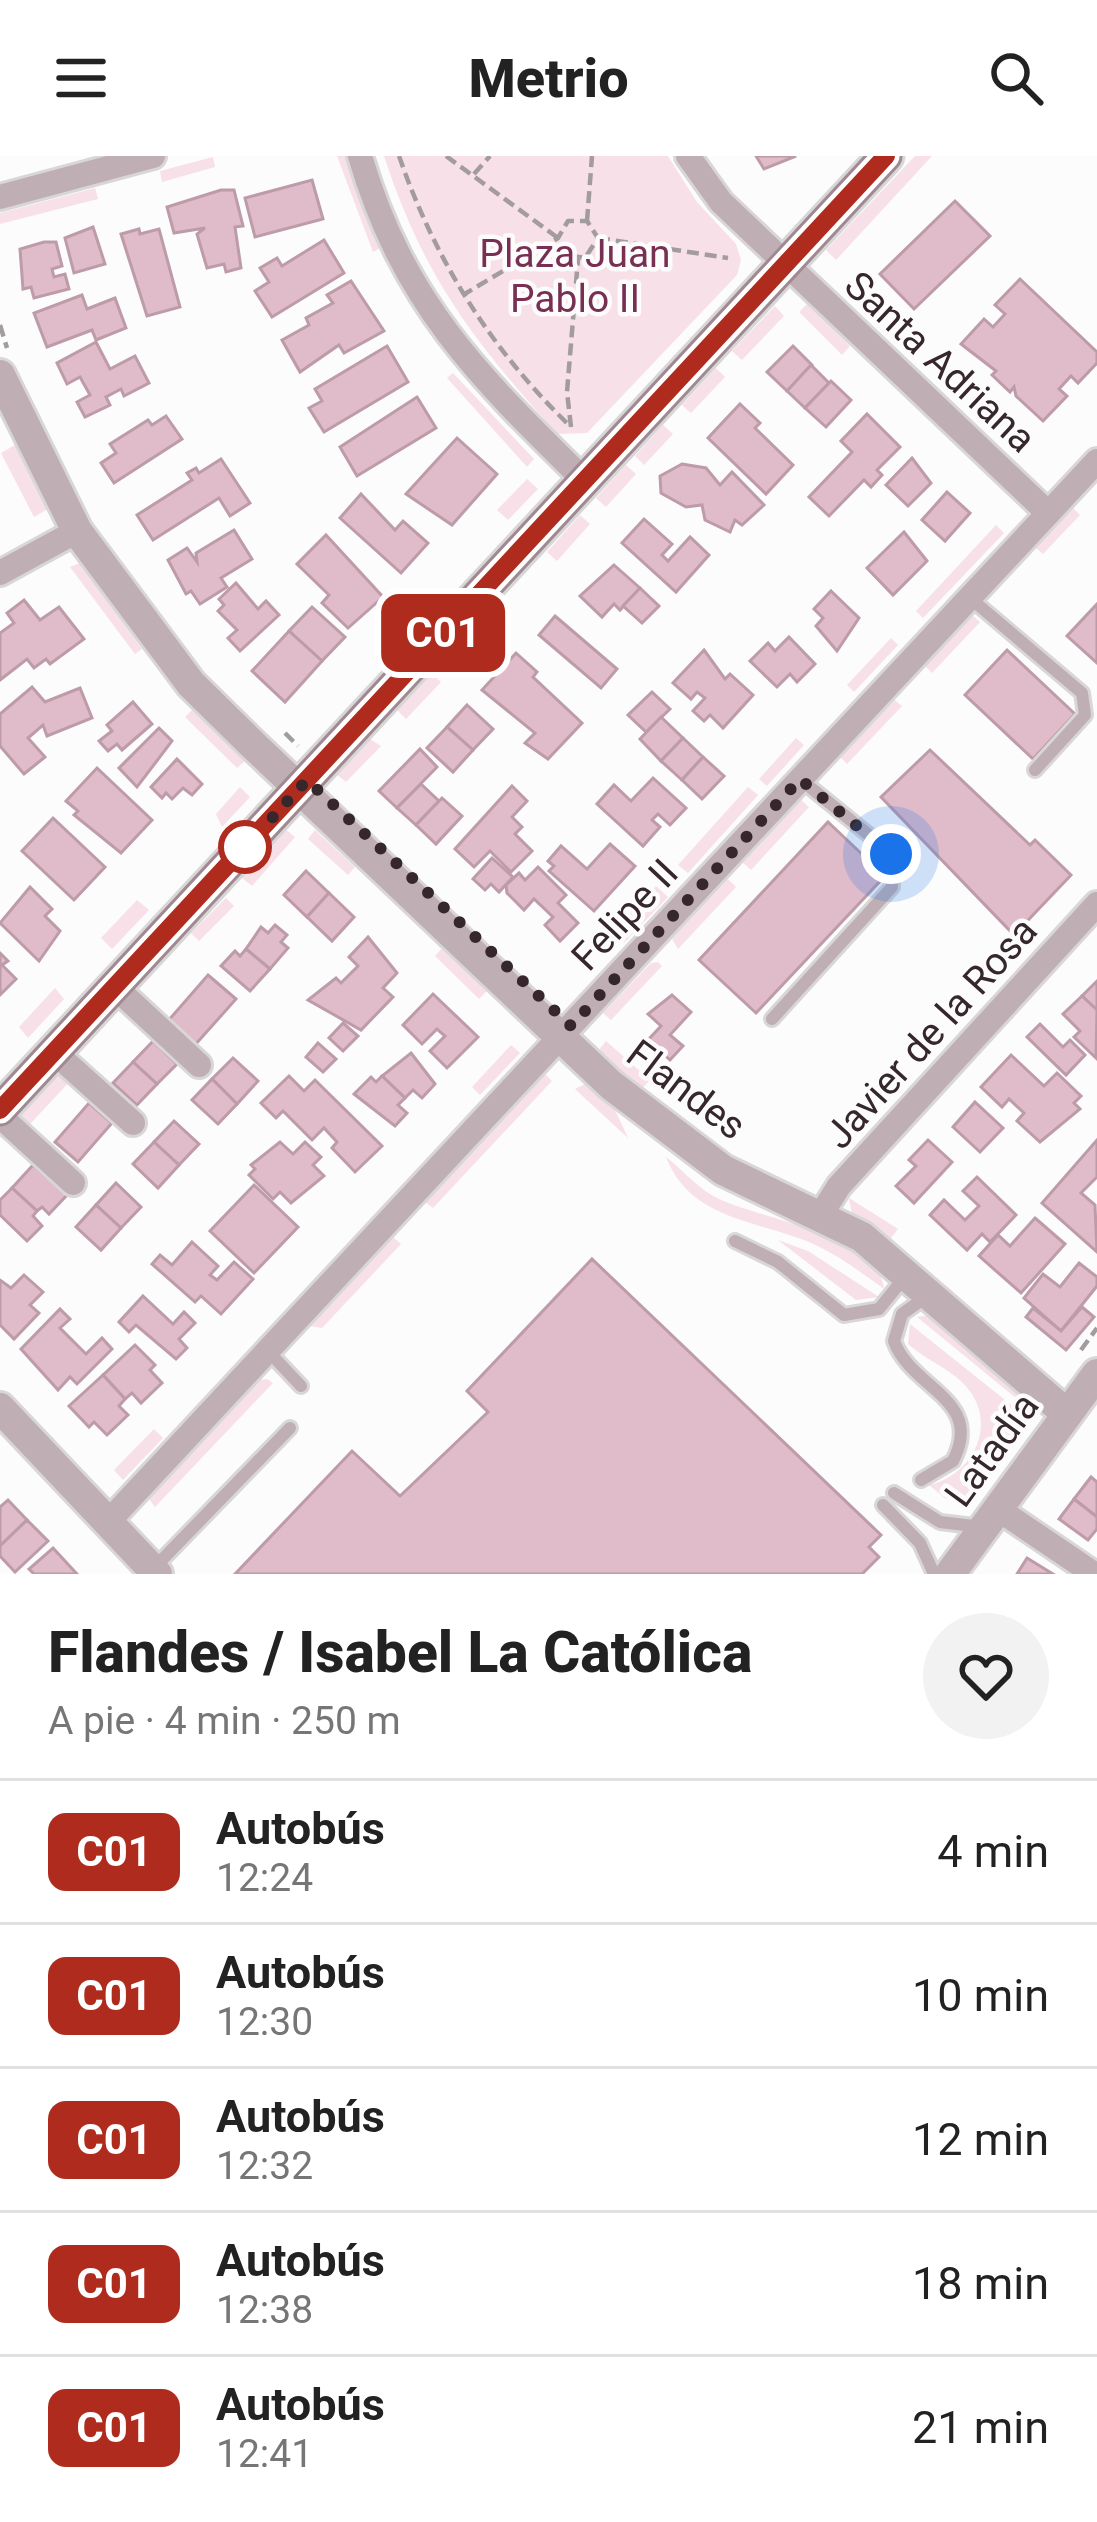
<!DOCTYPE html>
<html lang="es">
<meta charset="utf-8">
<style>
body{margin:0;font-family:Roboto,sans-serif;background:#f2f2f2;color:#222;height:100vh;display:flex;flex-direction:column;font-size:45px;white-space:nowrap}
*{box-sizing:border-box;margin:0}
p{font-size:39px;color:#767676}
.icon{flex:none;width:66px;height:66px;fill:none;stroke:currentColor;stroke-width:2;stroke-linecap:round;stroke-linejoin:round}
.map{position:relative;height:1418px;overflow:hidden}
.drawer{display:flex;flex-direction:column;background:#fff;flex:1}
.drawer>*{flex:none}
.badge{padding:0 24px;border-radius:18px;font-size:42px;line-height:78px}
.you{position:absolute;width:60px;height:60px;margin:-30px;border:9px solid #fff;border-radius:50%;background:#1a73e8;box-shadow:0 0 0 18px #1a73e833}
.map>.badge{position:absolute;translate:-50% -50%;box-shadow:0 0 0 6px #fff}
.round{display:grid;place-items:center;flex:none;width:126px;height:126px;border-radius:63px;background:#f2f2f2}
.overview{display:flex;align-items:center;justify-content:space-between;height:204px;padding:0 48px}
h1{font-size:57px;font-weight:800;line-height:90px}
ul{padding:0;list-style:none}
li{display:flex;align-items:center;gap:36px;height:144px;padding:0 48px;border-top:3px solid #e0e0e0}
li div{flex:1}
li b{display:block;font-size:45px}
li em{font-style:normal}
li .badge{min-width:132px;font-weight:700;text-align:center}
header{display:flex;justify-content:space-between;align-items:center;height:156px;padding:0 48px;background:#fff;font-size:54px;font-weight:800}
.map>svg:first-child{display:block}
.green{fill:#f8e0e9}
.building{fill:#e0bbc9;stroke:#be9ba8;stroke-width:3}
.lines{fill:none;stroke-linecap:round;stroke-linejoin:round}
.service-casing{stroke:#d8d6d7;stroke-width:18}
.minor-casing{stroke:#d8d6d7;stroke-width:30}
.tertiary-casing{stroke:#d8d6d7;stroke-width:36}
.secondary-casing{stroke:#d8d6d7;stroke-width:39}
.path{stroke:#a29c9e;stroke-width:4.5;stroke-dasharray:12 6;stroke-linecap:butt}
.service{stroke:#bfaeb4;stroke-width:12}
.minor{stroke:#bfaeb4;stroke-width:24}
.tertiary{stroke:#bfaeb4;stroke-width:30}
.secondary{stroke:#a18992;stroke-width:33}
.line-casing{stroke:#fff;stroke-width:27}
.line{stroke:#af2b1e;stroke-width:18}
.walk{stroke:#35272c;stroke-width:12;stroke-dasharray:0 21.6}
.stop-dot{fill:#fff;stroke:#af2b1e;stroke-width:6}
.labels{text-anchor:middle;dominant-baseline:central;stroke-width:9;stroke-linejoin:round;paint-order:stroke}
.park-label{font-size:39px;fill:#782f51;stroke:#fcfcfc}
.street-label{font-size:39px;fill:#35272c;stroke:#fcfcfc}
</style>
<header><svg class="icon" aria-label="menu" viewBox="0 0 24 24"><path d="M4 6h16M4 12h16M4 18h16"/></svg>Metrio<svg class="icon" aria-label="search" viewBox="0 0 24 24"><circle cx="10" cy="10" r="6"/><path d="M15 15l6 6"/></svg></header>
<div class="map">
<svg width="1097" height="1418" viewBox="0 0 1097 1418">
<rect width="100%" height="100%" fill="#fcfcfc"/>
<g class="green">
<path d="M337 0H348L382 91 373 96Z"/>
<path d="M384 0H668L697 46 736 88 741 104 737 119 587 277 557 278C473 184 424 122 384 0Z"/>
<path d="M915 0H932L836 104 826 94Z"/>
<path d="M213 1 215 11 162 26 160 15Z"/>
<path d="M95 32 98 43 0 68V57Z"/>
<path d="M808 147 850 190 842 199 799 156Z"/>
<path d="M775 150 784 160 742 204 732 195Z"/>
<path d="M716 212 725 221 691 257 682 249Z"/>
<path d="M453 217 534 303 527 311 447 222Z"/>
<path d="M663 269 673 278 644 309 635 300Z"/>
<path d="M15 289 48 353 34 361 1 297Z"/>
<path d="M626 309 636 318 606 351 596 342Z"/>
<path d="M527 323 538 333 508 364 497 354Z"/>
<path d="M1072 351 1080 359 1043 398 1035 391Z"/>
<path d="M580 359 590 368 557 405 547 396Z"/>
<path d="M996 369 1004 377 923 462 916 455Z"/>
<path d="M80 407 142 493 135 498 70 411Z"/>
<path d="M414 444 424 454 391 490 380 480Z"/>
<path d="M486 458 496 466 459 506 450 498Z"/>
<path d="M971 458 980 466 932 517 924 509Z"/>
<path d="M891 482 898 489 854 536 847 529Z"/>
<path d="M431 517 441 526 406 563 397 554Z"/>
<path d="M892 542 902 550 847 608 838 599Z"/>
<path d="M193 553 246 604 237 612 185 561Z"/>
<path d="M796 582 804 589 767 630 759 623Z"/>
<path d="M370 583 381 590 346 626 336 618Z"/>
<path d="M240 631 250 641 222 671 216 658Z"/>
<path d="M748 631 758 639 688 717 678 709Z"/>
<path d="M801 644 809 651 751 714 743 707Z"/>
<path d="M285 673 295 681 252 730 242 722Z"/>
<path d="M315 674 355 711 348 719 308 683Z"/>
<path d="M728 723 736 731 678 793 672 783Z"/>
<path d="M656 730 668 741 624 787 612 776Z"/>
<path d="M226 742 234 750 199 785 191 777Z"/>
<path d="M137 744 149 754 112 793 101 782Z"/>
<path d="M443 791 488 834 479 843 435 800Z"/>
<path d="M658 806 662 810 611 864 603 857 651 807Z"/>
<path d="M55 832 64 843 28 882 19 871Z"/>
<path d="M606 885 650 924 641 934 598 895Z"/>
<path d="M511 889 520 897 480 939 472 931Z"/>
<path d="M61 915 74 921 30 968 21 959Z"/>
<path d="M545 918 552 925 433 1052 425 1046Z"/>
<path d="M585 928 615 954 628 982 575 933Z"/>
<path d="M666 1001C683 1014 697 1032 717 1042 756 1062 879 1079 884 1133 859 1115 833 1095 804 1084 751 1064 689 1061 666 1001Z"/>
<path d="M849 1042 898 1073 890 1083 852 1059Z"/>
<path d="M393 1081 401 1088 322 1172 310 1170Z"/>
<path d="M778 1084 808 1095 879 1141 856 1144Z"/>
<path d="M930 1159 1040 1245 1033 1256 917 1161Z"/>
<path d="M910 1168 1024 1259V1267L966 1346 946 1343 929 1329C970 1320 998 1272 969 1234 954 1214 927 1205 908 1188Z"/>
<path d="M267 1223 273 1227 155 1351 149 1343 260 1224Z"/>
<path d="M154 1273 163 1282 123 1324 114 1314Z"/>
</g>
<g class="building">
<path d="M756 0H796L764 13Z"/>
<path d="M312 24 323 63 255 81 245 42Z"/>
<path d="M221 34H234L243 70 235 71 241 112 226 116 224 108 207 112 197 78 205 72 174 77 167 51Z"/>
<path d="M955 45 990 80 914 153 880 118Z"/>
<path d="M93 71 105 108 74 117 65 82Z"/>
<path d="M139 73 140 78 159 73 180 151 147 160 121 78Z"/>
<path d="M324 84 344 117 272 161 255 135 269 126 260 112 277 102 282 110Z"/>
<path d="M44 86H56L62 110 52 113 54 121 65 118 69 133 34 142 31 131 23 133 20 93Z"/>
<path d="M1020 123 1097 196V207L1078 227 1071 220 1059 233 1067 240 1043 265 1016 240 1014 231 1010 236 992 219 996 215 961 188 984 163 993 171 1005 158 995 149Z"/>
<path d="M351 125 384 175 344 197 339 189 300 216 282 184 309 169 306 162 333 147 327 139Z"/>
<path d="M82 139 87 153 115 142 126 172 96 184 92 174 47 191 34 157Z"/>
<path d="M96 186 110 213 135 200 149 227 124 240 121 233 106 241 110 249 85 261 77 246 90 239 80 221 67 228 57 207Z"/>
<path d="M387 190 408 226 324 276 309 252 322 245 315 233Z"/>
<path d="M793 190 812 209 787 235 767 216Z"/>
<path d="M811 209 829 227 805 252 787 235Z"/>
<path d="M831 225 851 244 826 271 805 252Z"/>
<path d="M417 241 436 272 357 320 340 291Z"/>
<path d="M740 248 760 267 755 272 793 309 766 338 708 282Z"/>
<path d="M867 258 900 291 877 314 882 319 871 331 864 324 829 360 809 341 852 296 841 285Z"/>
<path d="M166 260 182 283 114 327 101 307 116 297 110 288 148 264 152 269Z"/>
<path d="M457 282 497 318 452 369 406 338Z"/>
<path d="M912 302 931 327 908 350 886 329Z"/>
<path d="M221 303 250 347 230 360 219 342 153 384 137 359 192 324 187 317 196 312 199 317Z"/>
<path d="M682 308 706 312 720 329 732 316 764 349 742 369 735 364 730 376 705 364 702 349 686 351 661 337 660 320Z"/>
<path d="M947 336 970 357 945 385 922 364Z"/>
<path d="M361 338 395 374 403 365 428 387 401 417 340 362Z"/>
<path d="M644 363 672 388 662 399 668 405 690 381 709 399 676 436 622 387Z"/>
<path d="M234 374 252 403 221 422 227 431 200 448 191 435 186 438 168 404 187 392 197 406 196 397Z"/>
<path d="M904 376 927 405 893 439 867 412Z"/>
<path d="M326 379 383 441 348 472 322 447 329 439 297 408Z"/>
<path d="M614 409 640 432 620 454 614 448 602 461 580 440Z"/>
<path d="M236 427 258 453 266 445 279 459 240 495 228 482 237 474 218 455 224 449 219 443Z"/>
<path d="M640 432 659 450 642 467 623 450Z"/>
<path d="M831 435 859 462 837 495 816 470 823 462 814 453Z"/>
<path d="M24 444 40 464 59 451 84 483 50 508 46 503 34 512 27 503 0 524V477L14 467 7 457Z"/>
<path d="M1097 448V507L1067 480Z"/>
<path d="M312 451 345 481 322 505 289 475Z"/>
<path d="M555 460 617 513 601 532 539 479Z"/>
<path d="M289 475 322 505 285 546 252 515Z"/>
<path d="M789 481 815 508 797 526 790 518 777 531 750 505 768 487 775 495Z"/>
<path d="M704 494 725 523 730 518 753 539 723 572 710 559 704 565 693 555 705 542 697 536 691 543 673 527Z"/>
<path d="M1007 494 1075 558 1033 603 965 539Z"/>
<path d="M516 497 537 516 533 521 582 567 548 603 525 587 535 577 482 534Z"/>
<path d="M32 531 45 546 80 532 92 562 47 580 43 569 28 582 45 601 24 618 0 590V558Z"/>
<path d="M652 536 670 553 646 576 628 559Z"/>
<path d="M133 546 152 568 122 594 117 588 108 595 99 585 112 575 107 569Z"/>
<path d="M467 549 493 573 473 594 447 571Z"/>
<path d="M661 561 683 582 661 605 640 583Z"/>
<path d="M447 571 473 594 453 616 427 592Z"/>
<path d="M159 572 172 585 137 631 119 612Z"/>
<path d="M683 582 703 601 682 624 661 605Z"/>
<path d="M420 593 437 611 397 652 379 635Z"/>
<path d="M930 594 1030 689 1035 684 1071 719 1014 779 881 641Z"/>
<path d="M703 601 724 620 702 643 682 624Z"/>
<path d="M177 603 202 628 192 639 183 632 172 643 166 637 162 642 151 631Z"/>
<path d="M97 612 152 664 121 697 74 659 78 655 66 645Z"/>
<path d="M653 622 686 652 670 669 658 658 652 664 660 671 643 690 597 648 614 629 631 645Z"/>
<path d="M421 628 439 645 416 669 397 652Z"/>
<path d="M512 630 527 645 512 661 522 671 515 678 532 695 511 716 490 695 474 711 455 693Z"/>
<path d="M442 642 462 660 436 688 416 669Z"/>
<path d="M53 662 105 711 74 744 22 695Z"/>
<path d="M828 666 885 720 756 857 699 804Z"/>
<path d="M610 688 635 710 594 755 549 715 554 710 548 705 561 690 587 713Z"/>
<path d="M492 702 513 721 499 736 491 728 485 734 473 723Z"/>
<path d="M538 711 566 739 558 747 578 767 560 785 545 769 553 761 534 743 524 754 507 737 506 729 519 717 525 724Z"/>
<path d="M306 715 329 737 307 761 284 739Z"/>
<path d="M30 731 52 753 45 760 60 775 39 805 0 767Z"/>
<path d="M329 737 354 761 332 785 307 761Z"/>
<path d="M275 769 287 779 281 786 288 792 270 813 246 793 261 771 268 777Z"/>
<path d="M368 781 397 817 383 832 393 841 361 874 308 844 336 822 341 827 358 810 349 801Z"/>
<path d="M246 793 270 813 250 835 221 810 235 795 240 800Z"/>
<path d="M0 797 8 805 2 809 16 823 0 839Z"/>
<path d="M208 819 236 843 195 889 168 865Z"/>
<path d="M1097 825V854L1082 840Z"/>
<path d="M433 838 478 881 447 912 430 895 445 880 437 873 422 888 403 869Z"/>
<path d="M672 839 691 856 670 879 683 890 670 904 648 884 661 870 648 858Z"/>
<path d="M1082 840 1097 854 1096 902 1074 881 1080 875 1063 858Z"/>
<path d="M343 867 358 880 343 895 329 882Z"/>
<path d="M1040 868 1063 891 1070 884 1085 899 1066 919 1027 881Z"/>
<path d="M153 885 177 908 157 928 133 906Z"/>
<path d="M318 887 336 903 323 916 306 901Z"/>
<path d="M411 897 435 928 422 942 413 934 405 942 382 920Z"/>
<path d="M1011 899 1044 930 1057 917 1081 940 1074 947 1080 953 1040 986 1017 965 1024 957 1009 943 1002 951 981 931Z"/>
<path d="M233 902 258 925 237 948 212 923Z"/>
<path d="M133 906 157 928 137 949 113 927Z"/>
<path d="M289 920 304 935 315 924 382 990 355 1016 332 992 337 986 324 972 312 984 283 955 276 962 261 947Z"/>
<path d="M382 920 405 942 398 949 407 957 395 970 354 938 371 921 376 926Z"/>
<path d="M212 923 237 948 218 968 192 944Z"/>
<path d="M975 946 1003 972 980 996 953 971Z"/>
<path d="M89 947 112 967 78 1006 55 986Z"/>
<path d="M174 965 199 988 179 1009 154 986Z"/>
<path d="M928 984 952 1006 914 1047 896 1030 916 1010 909 1004Z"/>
<path d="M1097 984V1021L1081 1037 1095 1049 1097 1096 1042 1047Z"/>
<path d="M154 986 179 1009 158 1032 133 1008Z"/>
<path d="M280 986 293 998 305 986 321 1001 313 1009 324 1020 291 1047 280 1036 273 1043 249 1019 255 1013 251 1009Z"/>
<path d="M33 1009 67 1039 49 1058 42 1051 37 1055 12 1032Z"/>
<path d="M977 1021 1016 1059 990 1086 982 1078 967 1094 930 1059 944 1044 965 1064 979 1050 963 1035Z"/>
<path d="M116 1027 141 1051 121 1072 96 1049Z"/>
<path d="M254 1029 298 1071 254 1117 210 1075Z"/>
<path d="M12 1032 37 1055 33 1060 42 1070 27 1085 0 1059V1044Z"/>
<path d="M96 1049 121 1072 101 1094 76 1071Z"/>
<path d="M1035 1062 1065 1088 1021 1137 979 1100 998 1079 1010 1090Z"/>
<path d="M192 1086 218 1110 210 1119 217 1124 234 1106 253 1123 221 1158 201 1140 195 1146 152 1108 160 1099 172 1109Z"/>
<path d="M592 1103 881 1379 869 1391 879 1401 862 1418H235L352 1295 400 1340 488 1256 467 1235Z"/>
<path d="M1079 1107 1097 1121V1130L1061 1175 1024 1142 1043 1118 1060 1131Z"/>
<path d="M24 1119 43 1136 30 1149 39 1157 14 1183 0 1169V1124L11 1132Z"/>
<path d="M143 1140 173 1168 184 1156 195 1167 179 1183 187 1192 176 1203 136 1169 129 1176 119 1166Z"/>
<path d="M1082 1151 1094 1161 1066 1194 1026 1161 1033 1152 1061 1175Z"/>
<path d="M60 1153 70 1163 60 1172 86 1198 102 1182 112 1193 77 1228 70 1221 58 1234 21 1193Z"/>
<path d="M135 1189 155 1209 150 1214 162 1227 141 1247 132 1237 125 1243 103 1219Z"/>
<path d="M103 1219 125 1243 119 1250 128 1259 107 1279 94 1266 89 1271 69 1250Z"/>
<path d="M1091 1321 1097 1326V1361L1074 1343Z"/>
<path d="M1074 1343 1097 1361V1373L1088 1384 1059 1363Z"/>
<path d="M8 1344 27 1364 0 1390V1351Z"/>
<path d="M27 1364 48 1385 15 1416 0 1400V1390Z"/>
<path d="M53 1392 77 1418H34L29 1413Z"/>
<path d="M1027 1402 1053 1418H1017Z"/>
</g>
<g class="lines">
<defs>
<g id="service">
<path d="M970 442 1082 537 1085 559 1035 614"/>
<path d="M772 863 892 731 891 697 800 623"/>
<path d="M735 1085 778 1106 844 1159 879 1153 904 1122"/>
<path d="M268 1195 301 1230"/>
<path d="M921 1324 953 1305C985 1243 911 1233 894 1185L902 1158 926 1141"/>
<path d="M894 1337 940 1366 982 1371"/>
<path d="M883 1349 920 1387 934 1418"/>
<path d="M153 1413 290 1272"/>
</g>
<g id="minor">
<path d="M360 0C403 147 479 221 585 325"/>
<path d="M688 0 721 46 1048 357"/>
<path d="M0 41 153 0"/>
<path d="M0 417 77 375"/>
<path d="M115 831 199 909"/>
<path d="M54 896 133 967"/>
<path d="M0 960 73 1027"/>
<path d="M822 1057 839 1030 1097 748"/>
<path d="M998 1353 1094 1418"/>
<path d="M108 1366 1097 305"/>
</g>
<g id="tertiary">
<path d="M0 219 77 375 191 528 250 586 611 929 723 1014 862 1081 1067 1258"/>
<path d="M0 1252 157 1418"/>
<path d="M950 1418 1097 1218"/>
</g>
<path id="secondary" d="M0 954 886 0"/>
</defs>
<use href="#service" class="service-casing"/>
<use href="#minor" class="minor-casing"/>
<use href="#tertiary" class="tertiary-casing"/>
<use href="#secondary" class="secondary-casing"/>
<g class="path">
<path d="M399 0C435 104 491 194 571 271"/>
<path d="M446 0 558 82 566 99 585 102 598 82 587 65H568L558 82 463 139"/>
<path d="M474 18 490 0"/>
<path d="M587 65 592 0"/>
<path d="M598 82 728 102"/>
<path d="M0 169 7 192"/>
<path d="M571 271 567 236 578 103"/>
<path d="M285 577 298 590"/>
<path d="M1081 1194 1097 1172"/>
</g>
<use href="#service" class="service"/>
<use href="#minor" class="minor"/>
<use href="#tertiary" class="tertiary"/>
<use href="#secondary" class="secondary"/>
</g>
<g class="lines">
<defs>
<path id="line" d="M0 954 886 0"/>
</defs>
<use href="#line" class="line-casing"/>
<use href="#line" class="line"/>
<path class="walk" d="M245 691 237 700 307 624 571 870 800 623 891 698"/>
</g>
<circle class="stop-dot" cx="245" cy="691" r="24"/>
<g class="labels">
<g class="park-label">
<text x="575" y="98">Plaza Juan<tspan x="575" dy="45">Pablo II</tspan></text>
</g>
<g class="street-label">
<text transform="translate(940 206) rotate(43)">Santa Adriana</text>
<text transform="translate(625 759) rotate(-47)">Felipe II</text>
<text transform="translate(931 877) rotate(-48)">Javier de la Rosa</text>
<text transform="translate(686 934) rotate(37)">Flandes</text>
<text transform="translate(992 1294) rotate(-54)">Latadía</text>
</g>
</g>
</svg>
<div class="you" style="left:891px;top:698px"></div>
<b class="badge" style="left:443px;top:477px;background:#af2b1e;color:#fff">C01</b>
</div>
<section class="drawer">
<div class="overview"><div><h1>Flandes / Isabel La Católica</h1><p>A pie · 4 min · 250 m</p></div><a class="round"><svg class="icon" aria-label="heart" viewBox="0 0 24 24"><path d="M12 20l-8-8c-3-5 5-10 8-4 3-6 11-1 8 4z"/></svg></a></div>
<ul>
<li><span class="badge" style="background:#af2b1e;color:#fff">C01</span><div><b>Autobús</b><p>12:24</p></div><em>4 min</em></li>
<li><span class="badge" style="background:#af2b1e;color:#fff">C01</span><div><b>Autobús</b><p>12:30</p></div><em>10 min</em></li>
<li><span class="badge" style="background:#af2b1e;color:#fff">C01</span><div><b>Autobús</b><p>12:32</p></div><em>12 min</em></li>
<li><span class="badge" style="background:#af2b1e;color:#fff">C01</span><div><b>Autobús</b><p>12:38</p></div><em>18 min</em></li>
<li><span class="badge" style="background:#af2b1e;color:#fff">C01</span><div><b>Autobús</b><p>12:41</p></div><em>21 min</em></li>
</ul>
</section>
